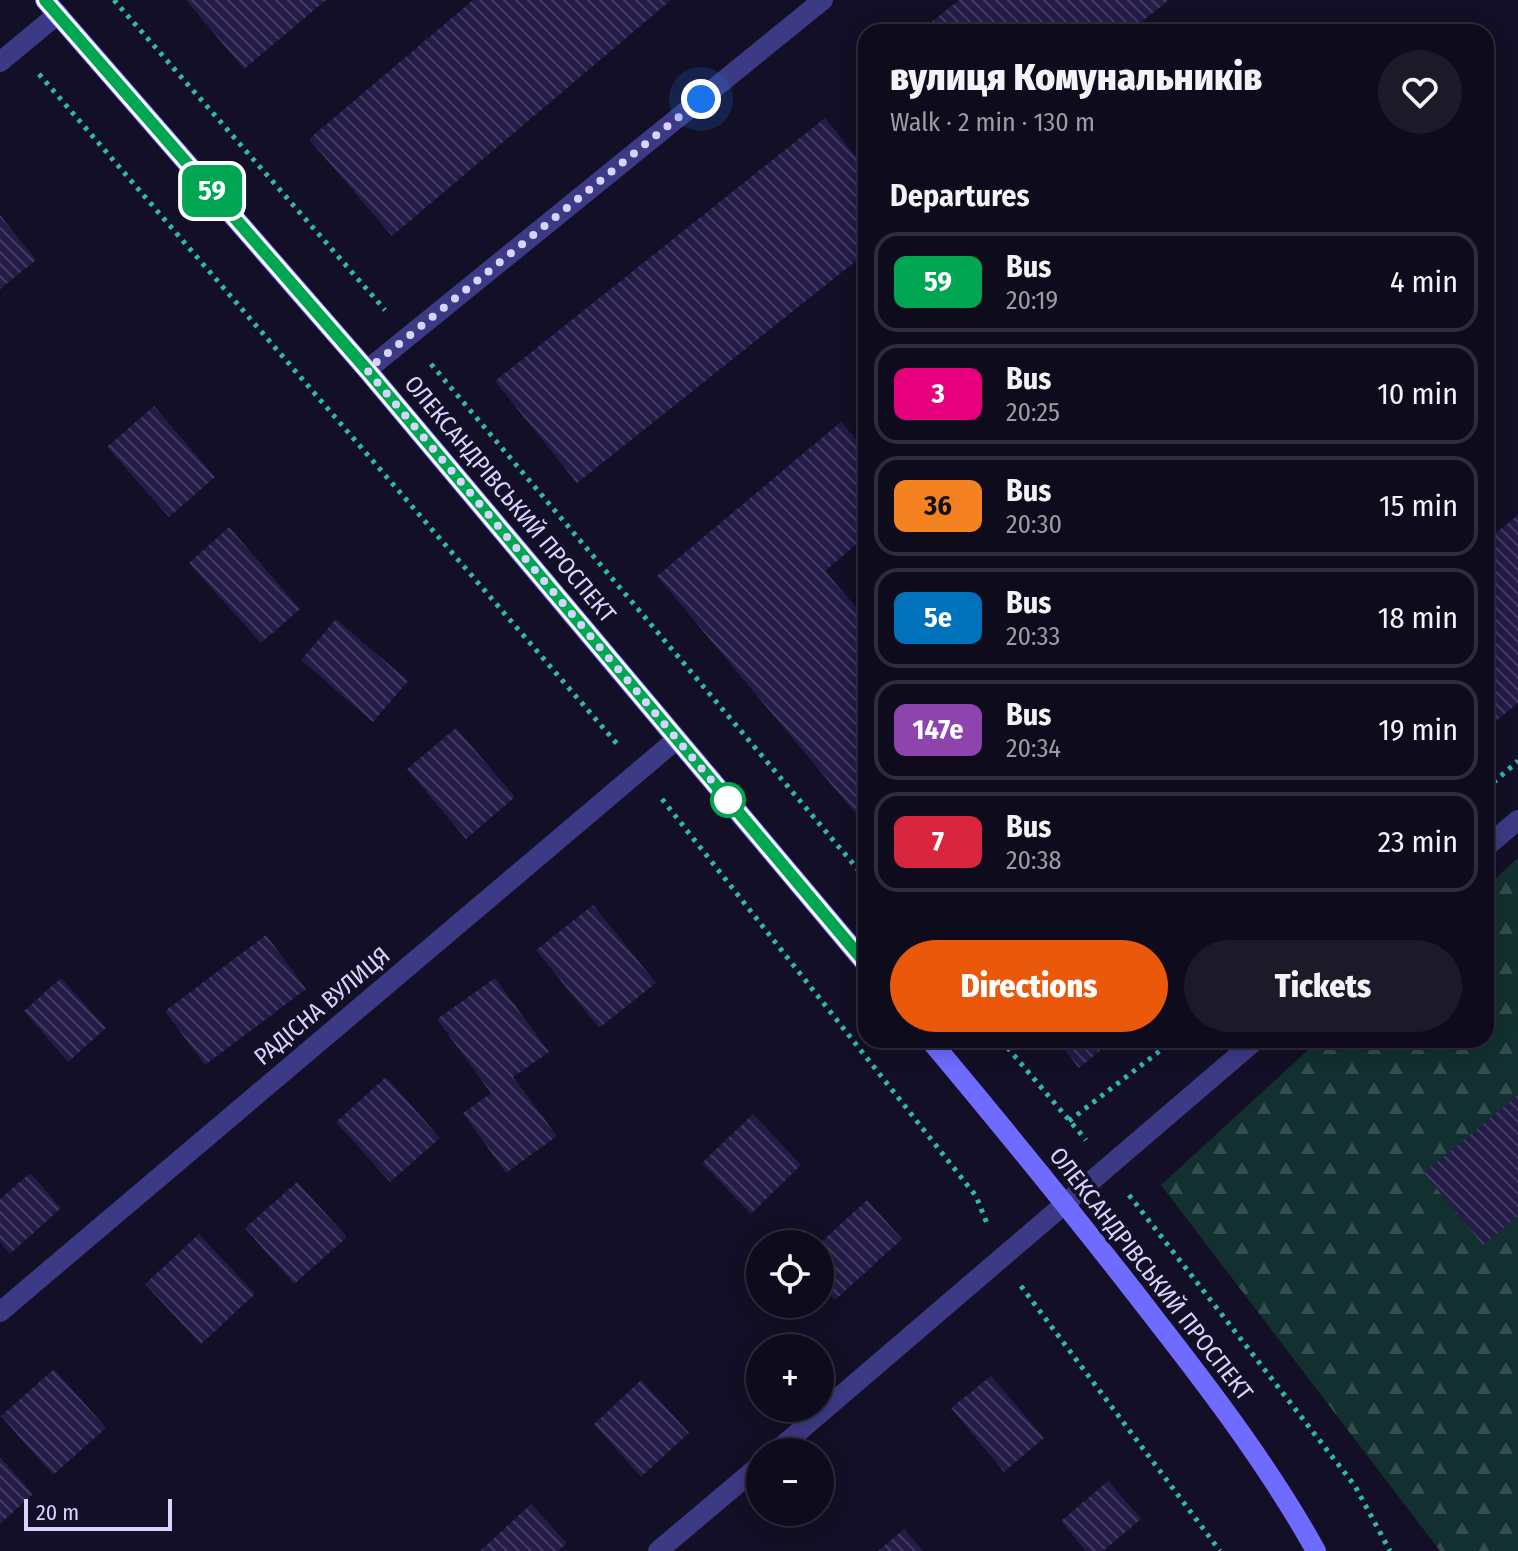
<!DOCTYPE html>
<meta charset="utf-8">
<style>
body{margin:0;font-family:"Fira Sans Condensed",sans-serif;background:#1c1929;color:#f1f3f6;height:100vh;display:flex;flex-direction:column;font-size:30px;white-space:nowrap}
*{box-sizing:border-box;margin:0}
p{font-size:26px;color:#9b9ba3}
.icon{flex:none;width:44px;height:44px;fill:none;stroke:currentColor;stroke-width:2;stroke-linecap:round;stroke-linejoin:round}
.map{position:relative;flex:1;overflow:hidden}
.panel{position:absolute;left:858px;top:24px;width:636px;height:1024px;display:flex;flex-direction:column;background:#0e0b1c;border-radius:24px;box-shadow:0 4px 20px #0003,0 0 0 2px #2e2b3b}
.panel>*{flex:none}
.badge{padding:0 16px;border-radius:12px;font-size:28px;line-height:52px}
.buttons{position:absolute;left:746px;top:1230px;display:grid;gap:16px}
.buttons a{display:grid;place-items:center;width:88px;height:88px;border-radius:50%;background:#0e0b1c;box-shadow:0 4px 20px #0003,0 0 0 2px #2e2b3b;font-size:40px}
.scale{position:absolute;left:24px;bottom:20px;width:148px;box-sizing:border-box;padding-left:8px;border:4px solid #d9d4ff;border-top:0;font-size:22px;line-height:28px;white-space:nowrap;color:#d9d4ff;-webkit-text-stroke:6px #130f26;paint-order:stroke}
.you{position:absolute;width:40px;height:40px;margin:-20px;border:6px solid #fff;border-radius:50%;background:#1a73e8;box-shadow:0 0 0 12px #1a73e833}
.map>.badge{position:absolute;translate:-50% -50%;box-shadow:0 0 0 4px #fff}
h2{padding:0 32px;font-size:30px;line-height:72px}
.round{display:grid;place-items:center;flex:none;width:84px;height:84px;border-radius:42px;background:#1c1929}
.headline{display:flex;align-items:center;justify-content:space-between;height:136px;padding:0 32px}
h1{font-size:38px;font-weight:800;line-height:60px}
.cta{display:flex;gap:16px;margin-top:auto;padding:16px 32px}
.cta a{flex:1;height:92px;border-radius:48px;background:#ea580c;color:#fff;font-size:32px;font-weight:800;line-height:92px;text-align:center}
.cta a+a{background:#1c1929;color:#f1f3f6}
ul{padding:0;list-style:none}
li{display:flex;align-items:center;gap:24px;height:100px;margin:0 16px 12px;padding:0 16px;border:4px solid #2e2b3b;border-radius:24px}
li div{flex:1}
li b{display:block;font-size:30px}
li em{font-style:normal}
li .badge{min-width:88px;font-weight:700;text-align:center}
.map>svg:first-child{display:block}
.forest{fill:url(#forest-firs)}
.building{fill:url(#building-back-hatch)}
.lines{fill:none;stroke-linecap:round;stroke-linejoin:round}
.path{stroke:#2fb8b0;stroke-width:5;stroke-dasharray:4 6;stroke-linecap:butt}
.street{stroke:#3d3a85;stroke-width:20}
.secondary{stroke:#6f6bff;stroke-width:20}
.line-casing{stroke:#fff;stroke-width:18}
.line{stroke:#00a651;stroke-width:12}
.walk{stroke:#d9d4ff;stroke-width:8;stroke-dasharray:0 14.4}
.stop-dot{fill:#fff;stroke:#00a651;stroke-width:4}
.labels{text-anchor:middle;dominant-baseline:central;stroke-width:7;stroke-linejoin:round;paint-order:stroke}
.street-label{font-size:24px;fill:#d9d4ff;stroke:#130f26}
</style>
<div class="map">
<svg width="1518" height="1551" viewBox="0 0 1518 1551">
<defs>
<pattern id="forest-firs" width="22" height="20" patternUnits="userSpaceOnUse" patternTransform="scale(2)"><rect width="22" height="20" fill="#12302f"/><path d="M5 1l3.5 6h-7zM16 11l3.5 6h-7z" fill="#344d4e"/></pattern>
<pattern id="building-back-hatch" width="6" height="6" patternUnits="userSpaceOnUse" patternTransform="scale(2)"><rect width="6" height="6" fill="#241b47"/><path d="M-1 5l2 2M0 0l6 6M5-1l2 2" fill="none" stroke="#433b63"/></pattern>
</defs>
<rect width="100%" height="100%" fill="#130f26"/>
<path class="forest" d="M1518 858V1551H1440L1161 1185 1319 1040H1486V887Z"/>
<g class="building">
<path d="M186 0H326L244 69Z"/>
<path d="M473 0H671L392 236 309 139Z"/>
<path d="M959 0H1169L1129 32H919Z"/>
<path d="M825 118 866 169V253L577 483 495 381Z"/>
<path d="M0 215 36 260 0 289Z"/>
<path d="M154 406 215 477 169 517 107 447Z"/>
<path d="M841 422 866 451V536L825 571 866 619V826L657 576Z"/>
<path d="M1518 515V703L1486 729V541Z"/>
<path d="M229 527 300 609 261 643 189 563Z"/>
<path d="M336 619 408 681 373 722 301 660Z"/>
<path d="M456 728 515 797 466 839 407 769Z"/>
<path d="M593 905 656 983 599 1028 536 950Z"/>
<path d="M266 935 306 989 205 1065 165 1011Z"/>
<path d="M61 978 106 1028 68 1062 24 1011Z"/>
<path d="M495 978 549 1052 513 1077 557 1136 506 1173 463 1113 491 1093 437 1019Z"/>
<path d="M1057 1040H1113L1079 1068Z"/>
<path d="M386 1077 440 1138 390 1182 336 1122Z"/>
<path d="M1518 1095V1216L1483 1245 1424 1173Z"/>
<path d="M753 1114 801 1165 751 1214 702 1163Z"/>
<path d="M30 1173 61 1208 10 1254 0 1242V1199Z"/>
<path d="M297 1182 347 1237 294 1284 245 1228Z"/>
<path d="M867 1200 902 1239 835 1300 820 1284V1243Z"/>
<path d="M199 1234 255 1294 201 1344 145 1284Z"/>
<path d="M54 1369 106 1428 53 1475 1 1416Z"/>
<path d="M991 1376 1044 1438 1004 1472 951 1408Z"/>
<path d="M641 1380 689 1433 641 1477 594 1424Z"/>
<path d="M0 1457 33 1494 0 1524Z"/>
<path d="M1108 1481 1141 1519 1103 1551H1086L1061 1521Z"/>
<path d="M531 1504 567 1543 558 1551H480Z"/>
<path d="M904 1529 923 1551H878Z"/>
</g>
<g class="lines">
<g class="path">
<path d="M114 0 385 310"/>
<path d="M39 74 618 745"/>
<path d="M431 364 866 879"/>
<path d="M1486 789 1518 761"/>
<path d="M662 799 976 1196 988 1226"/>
<path d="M1001 1040 1086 1140"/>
<path d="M1069 1121 1174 1040"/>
<path d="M1129 1195 1355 1486 1390 1551"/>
<path d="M1021 1286 1220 1551"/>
</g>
<g class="street">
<path d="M0 62 58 14"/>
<path d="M367 370 823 0"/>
<path d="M1486 847 1518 820"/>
<path d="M0 1312 677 739"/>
<path d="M775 1452 1256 1040"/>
<path d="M658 1551 760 1465"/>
</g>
<g class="secondary">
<path d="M45 0 367 370 866 964"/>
<path d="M930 1040C1007 1132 1083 1225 1156 1320 1213 1393 1271 1470 1316 1551"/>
</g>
</g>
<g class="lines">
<defs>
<path id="line" d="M45 0 367 370 866 964"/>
</defs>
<use href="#line" class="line-casing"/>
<use href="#line" class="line"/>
<path class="walk" d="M701 99 367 370 728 800"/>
</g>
<circle class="stop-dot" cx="728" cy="800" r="16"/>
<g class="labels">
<g class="street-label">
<text transform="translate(510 499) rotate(50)">ОЛЕКСАНДРІВСЬКИЙ ПРОСПЕКТ</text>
<text transform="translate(322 1006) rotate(-40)">РАДІСНА ВУЛИЦЯ</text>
<text transform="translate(1151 1274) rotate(52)">ОЛЕКСАНДРІВСЬКИЙ ПРОСПЕКТ</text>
</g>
</g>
</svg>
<div class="buttons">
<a><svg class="icon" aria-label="locate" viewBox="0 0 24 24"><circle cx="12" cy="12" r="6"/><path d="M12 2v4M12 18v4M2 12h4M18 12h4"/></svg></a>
<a>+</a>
<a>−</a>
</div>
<div class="scale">20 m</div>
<div class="you" style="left:701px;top:99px"></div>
<b class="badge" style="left:212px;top:191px;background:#00a651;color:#fff">59</b>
<section class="panel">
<div class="headline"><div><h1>вулиця Комунальників</h1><p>Walk · 2 min · 130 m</p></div><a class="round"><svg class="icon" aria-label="heart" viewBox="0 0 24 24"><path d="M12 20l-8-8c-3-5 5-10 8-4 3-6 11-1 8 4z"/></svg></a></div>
<h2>Departures</h2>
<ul>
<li><span class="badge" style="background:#00a651;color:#fff">59</span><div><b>Bus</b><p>20:19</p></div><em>4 min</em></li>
<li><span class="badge" style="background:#e6007e;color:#fff">3</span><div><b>Bus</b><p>20:25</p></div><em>10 min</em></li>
<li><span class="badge" style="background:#f58220;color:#111">36</span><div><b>Bus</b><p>20:30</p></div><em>15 min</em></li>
<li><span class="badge" style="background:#0072bc;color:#fff">5е</span><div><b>Bus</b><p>20:33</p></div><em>18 min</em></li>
<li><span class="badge" style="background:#8e44ad;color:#fff">147е</span><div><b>Bus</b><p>20:34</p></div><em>19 min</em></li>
<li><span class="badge" style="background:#d7263d;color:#fff">7</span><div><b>Bus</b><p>20:38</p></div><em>23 min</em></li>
</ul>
<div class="cta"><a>Directions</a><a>Tickets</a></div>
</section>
</div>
